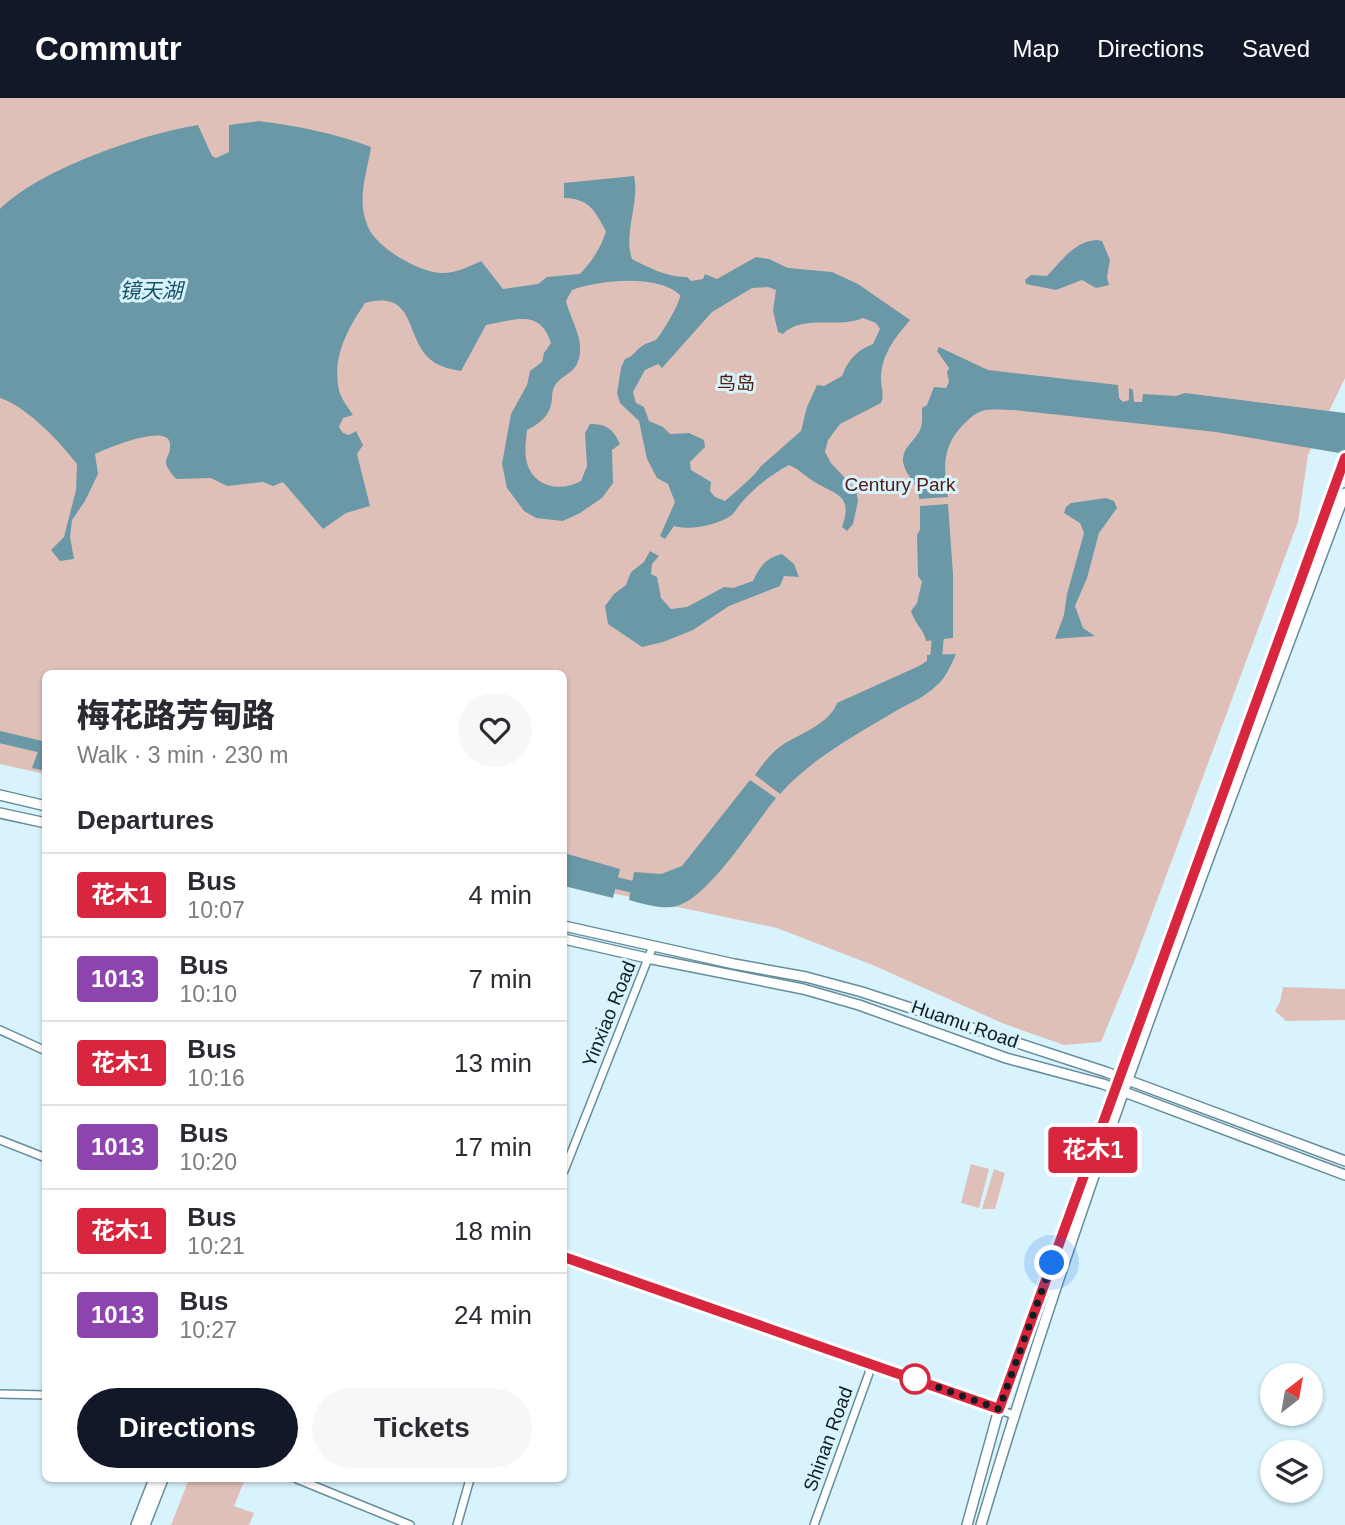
<!DOCTYPE html>
<meta charset="utf-8">
<style>
body{margin:0;font-family:Helvetica,"Noto Sans SC",sans-serif;background:#f7f7f7;color:#2b2b33;height:100vh;display:flex;flex-direction:column;font-size:26px;white-space:nowrap}
*{box-sizing:border-box;margin:0}
p{font-size:23px;color:#7c7c81}
.icon{flex:none;width:38px;height:38px;fill:none;stroke:currentColor;stroke-width:2;stroke-linecap:round;stroke-linejoin:round}
.map{position:relative;flex:1;overflow:hidden}
.drawer{position:absolute;left:42px;top:572px;width:525px;height:812px;display:flex;flex-direction:column;background:#fff;border-radius:10px;box-shadow:0 2px 5px #0004}
.drawer>*{flex:none}
.badge{padding:0 14px;border-radius:5px;font-size:24px;line-height:46px}
.needle{width:46px;rotate:31deg}
.controls{position:absolute;left:1260px;top:1265px;display:grid;gap:14px}
.controls a{display:grid;place-items:center;width:63px;height:63px;border-radius:50%;background:#fff;box-shadow:0 2px 5px #0004;font-size:35px}
.you{position:absolute;width:35px;height:35px;margin:-18px;border:5px solid #fff;border-radius:50%;background:#1a73e8;box-shadow:0 0 0 10px #1a73e833}
.map>.badge{position:absolute;translate:-50% -50%;box-shadow:0 0 0 4px #fff}
h2{padding:0 35px;font-size:26px;line-height:63px}
.round{display:grid;place-items:center;flex:none;width:74px;height:74px;border-radius:37px;background:#f7f7f7}
.headline{display:flex;align-items:center;justify-content:space-between;height:119px;padding:0 35px}
h1{font-size:33px;font-weight:800;line-height:52px}
.primary-button{display:flex;gap:14px;margin-top:auto;padding:14px 35px}
.primary-button a{flex:1;height:80px;border-radius:42px;background:#111827;color:#fff;font-size:28px;font-weight:800;line-height:80px;text-align:center}
.primary-button a+a{background:#f7f7f7;color:#2b2b33}
ul{padding:0;list-style:none}
li{display:flex;align-items:center;gap:21px;height:84px;padding:0 35px;border-top:2px solid #e1e1e2}
li div{flex:1}
li b{display:block;font-size:26px}
li em{font-style:normal}
li .badge{min-width:77px;font-weight:700;text-align:center}
header{display:flex;align-items:center;gap:42px;box-sizing:border-box;height:98px;padding:0 35px;background:#111827;color:#fff}
header strong{font-size:33px}
nav{display:flex;gap:38px;margin-inline-start:auto;font-size:24px}
.map>svg:first-child{display:block}
.green{fill:#dfc0b9}
.water{fill:#6a98a7;fill-rule:evenodd}
.lines{fill:none;stroke-linecap:round;stroke-linejoin:round}
.river{stroke:#6a98a7;stroke-width:12}
.minor-casing{stroke:#648d9b;stroke-width:10}
.major-casing{stroke:#648d9b;stroke-width:12}
.minor{stroke:#fff;stroke-width:7}
.major{stroke:#fff;stroke-width:9}
.line-casing{stroke:#fff;stroke-width:16}
.line{stroke:#d7263d;stroke-width:10}
.walk{stroke:#0d1e23;stroke-width:7;stroke-dasharray:0 12.6}
.stop-dot{fill:#fff;stroke:#d7263d;stroke-width:3.5}
.labels{text-anchor:middle;dominant-baseline:central;stroke-width:6;stroke-linejoin:round;paint-order:stroke}
.park-label{font-size:19px;fill:#511b11;stroke:#d9f3fc}
.street-label{font-size:19px;fill:#0d1e23;stroke:#d9f3fc}
.water-label{font-size:21px;font-style:italic;fill:#145365;stroke:#d9f3fc}
</style>
<header>
<strong>Commutr</strong>
<nav><a>Map</a><a>Directions</a><a>Saved</a></nav>
</header>
<div class="map">
<svg width="1345" height="1427" viewBox="0 0 1345 1427">
<rect width="100%" height="100%" fill="#d9f3fc"/>
<g class="green">
<path d="M0 0H1345V280L1308 357 1298 424 1134 864 1101 944 1064 947 1002 925 875 868 777 830 564 785V576H46L45 676 0 666Z"/>
<path d="M1283 889 1345 891V922L1286 923 1275 913 1280 904Z"/>
<path d="M971 1066 989 1071 979 1110 961 1105Z"/>
<path d="M994 1071 1005 1075 995 1111H982Z"/>
<path d="M189 1381H245L234 1408 254 1415 249 1427H171Z"/>
</g>
<g class="water">
<path d="M259 23C298 28 334 35 371 49 367 76 356 101 368 129 377 150 417 173 440 175 454 176 468 169 481 163L503 191 538 186 547 179 580 176C592 163 601 150 606 133 594 112 590 101 564 100V85L634 78C640 105 623 135 632 161 647 169 669 180 687 179L691 183 703 181 705 176 717 181 756 159 769 161 788 170 832 174 858 186 910 222C896 239 883 254 881 277 880 287 885 296 881 305L840 326 828 342 825 354 831 365 856 392 858 403 853 426 847 433 842 429C854 396 835 397 813 383 805 378 799 371 789 367 772 376 755 389 742 404 738 408 736 413 732 417 718 427 690 433 674 428L665 441 660 438 675 404 668 386 657 380 647 361 639 323 620 305 617 295 621 270 625 261C634 258 635 253 642 248 646 245 653 244 657 241 662 235 681 204 680 197 657 176 600 182 572 192L566 203C571 224 587 244 577 266 572 276 559 279 554 289 551 296 553 303 550 310 546 321 537 327 527 332 526 342 524 355 527 365 534 390 562 394 581 383L587 368 585 335 590 326C607 326 613 331 620 346L612 352 613 385 602 400 580 415 563 423 536 420 524 413 507 390 502 366 511 316 527 287 530 273 542 264 544 255 551 245C540 210 515 222 486 227L461 273C450 271 440 269 431 262 404 240 417 191 365 205 347 232 332 259 339 292 341 301 348 309 353 317L343 320 339 329 343 335 349 337 356 333 363 347 357 356 370 408 346 415 323 431 283 384 273 388 263 384 227 388 211 380 176 381C157 359 171 364 170 346 169 324 105 351 95 356L98 376 85 403 72 422 70 439 74 461 60 463 51 452 64 439 76 392 77 366C60 344 26 308 0 300V111C40 71 142 36 198 27L212 58 216 60 229 54V27ZM768 189 776 192 773 213 778 234 783 236C803 216 838 231 863 220L876 225 880 231 873 246C857 252 848 262 842 278L824 288 817 287 807 309 801 333 760 369C758 375 732 397 725 403L715 399 710 393 711 384 691 372 690 364 705 349 704 342 689 335 670 336 663 329 649 323 644 309 636 305 633 294 645 272 658 266 662 270 712 214 752 190Z"/>
<path d="M1097 142 1102 143 1110 162 1107 179 1109 187 1096 190 1082 182 1056 192 1026 186 1025 182 1031 177 1047 178C1062 162 1075 143 1097 142Z"/>
<path d="M939 249 988 272 1118 287 1119 300 1123 304 1129 302V290L1133 292 1134 304H1142L1143 296 1176 298 1185 295 1345 315V356L1216 334 1014 312C1005 312 995 311 986 312 979 313 972 318 967 323 942 346 943 368 948 399L919 401C920 386 902 376 903 360 904 348 915 343 920 332 923 325 922 317 922 310L927 307 934 289 946 290 949 284 947 274 949 270 937 253Z"/>
<path d="M1106 400 1114 403 1117 410 1099 435 1087 480 1075 508 1083 530 1095 538 1055 541 1064 517 1067 496 1084 435 1080 425 1064 415 1066 409 1071 405Z"/>
<path d="M948 406 953 476V540L926 543C925 533 914 525 911 513L917 505 922 484 918 478 917 437 920 432V408Z"/>
<path d="M650 453 659 458 652 466 651 476 657 479 661 500 671 511 687 509 724 489 733 490 753 483C760 468 766 460 782 456L794 466 799 479 784 478 780 488 729 508 693 532 663 544 642 549 608 526 605 508 614 496 626 487 631 474 644 464Z"/>
<path d="M956 556C951 567 946 580 936 588 924 600 909 605 894 614 854 638 811 661 780 696L755 677C762 667 770 656 781 648 798 636 829 627 837 605L919 568 927 563V557Z"/>
<path d="M41 645 45 646V673L32 670Z"/>
<path d="M750 682 776 700C754 727 709 799 677 808 662 812 644 806 629 802L634 774 661 776 682 768Z"/>
<path d="M564 755 620 771 613 800 564 788Z"/>
</g>
<g class="lines">
<g class="river">
<path d="M935 573 939 525"/>
<path d="M0 639 46 650"/>
<path d="M603 782 646 792"/>
</g>
<defs>
<g id="minor">
<path d="M0 932 46 953"/>
<path d="M0 1042 46 1060"/>
<path d="M564 1073 653 848"/>
<path d="M564 1159 1014 1317"/>
<path d="M0 1296 46 1297"/>
<path d="M297 1381 410 1427"/>
<path d="M457 1427 470 1381"/>
<path d="M814 1427 872 1267"/>
</g>
<g id="major">
<path d="M0 697 46 708"/>
<path d="M0 715 46 725"/>
<path d="M564 828 734 866 806 879 862 894 1106 974 1345 1063"/>
<path d="M564 841 647 860 803 891 859 907 1006 960 1103 986 1345 1077"/>
<path d="M136 1427 154 1381"/>
<path d="M145 1427 163 1381"/>
<path d="M967 1427 999 1311 1345 360"/>
<path d="M981 1427C1085 1077 1218 737 1345 395"/>
</g>
</defs>
<use href="#minor" class="minor-casing"/>
<use href="#major" class="major-casing"/>
<use href="#minor" class="minor"/>
<use href="#major" class="major"/>
</g>
<g class="lines">
<defs>
<path id="line" d="M564 1159 999 1311 1345 360"/>
</defs>
<use href="#line" class="line-casing"/>
<use href="#line" class="line"/>
<path class="walk" d="M915 1281 999 1311 1052 1165"/>
</g>
<circle class="stop-dot" cx="915" cy="1281" r="14"/>
<g class="labels">
<g class="park-label">
<text x="736" y="285">鸟岛</text>
<text x="900" y="386">Century Park</text>
</g>
<g class="street-label">
<text transform="translate(609 916) rotate(-68)">Yinxiao Road</text>
<text transform="translate(965 926) rotate(19)">Huamu Road</text>
<text transform="translate(828 1341) rotate(-70)">Shinan Road</text>
</g>
<g class="water-label">
<text x="151" y="192">镜天湖</text>
</g>
</g>
</svg>
<div class="controls">
<a><svg class="needle" viewBox="-14 -14 28 28"><path d="M0-13l5 13h-10z" fill="#e53935"/><path d="M0 13l5-13h-10z" fill="#7c7c81"/></svg></a>
<a><svg class="icon" aria-label="layers" viewBox="0 0 24 24"><path d="M12 4l9 5-9 5-9-5zM3 14l9 5 9-5"/></svg></a>
</div>
<div class="you" style="left:1052px;top:1165px"></div>
<b class="badge" style="left:1093px;top:1052px;background:#d7263d;color:#fff">花木1</b>
<section class="drawer">
<div class="headline"><div><h1>梅花路芳甸路</h1><p>Walk · 3 min · 230 m</p></div><a class="round"><svg class="icon" aria-label="heart" viewBox="0 0 24 24"><path d="M12 20l-8-8c-3-5 5-10 8-4 3-6 11-1 8 4z"/></svg></a></div>
<h2>Departures</h2>
<ul>
<li><span class="badge" style="background:#d7263d;color:#fff">花木1</span><div><b>Bus</b><p>10:07</p></div><em>4 min</em></li>
<li><span class="badge" style="background:#8e44ad;color:#fff">1013</span><div><b>Bus</b><p>10:10</p></div><em>7 min</em></li>
<li><span class="badge" style="background:#d7263d;color:#fff">花木1</span><div><b>Bus</b><p>10:16</p></div><em>13 min</em></li>
<li><span class="badge" style="background:#8e44ad;color:#fff">1013</span><div><b>Bus</b><p>10:20</p></div><em>17 min</em></li>
<li><span class="badge" style="background:#d7263d;color:#fff">花木1</span><div><b>Bus</b><p>10:21</p></div><em>18 min</em></li>
<li><span class="badge" style="background:#8e44ad;color:#fff">1013</span><div><b>Bus</b><p>10:27</p></div><em>24 min</em></li>
</ul>
<div class="primary-button"><a>Directions</a><a>Tickets</a></div>
</section>
</div>
